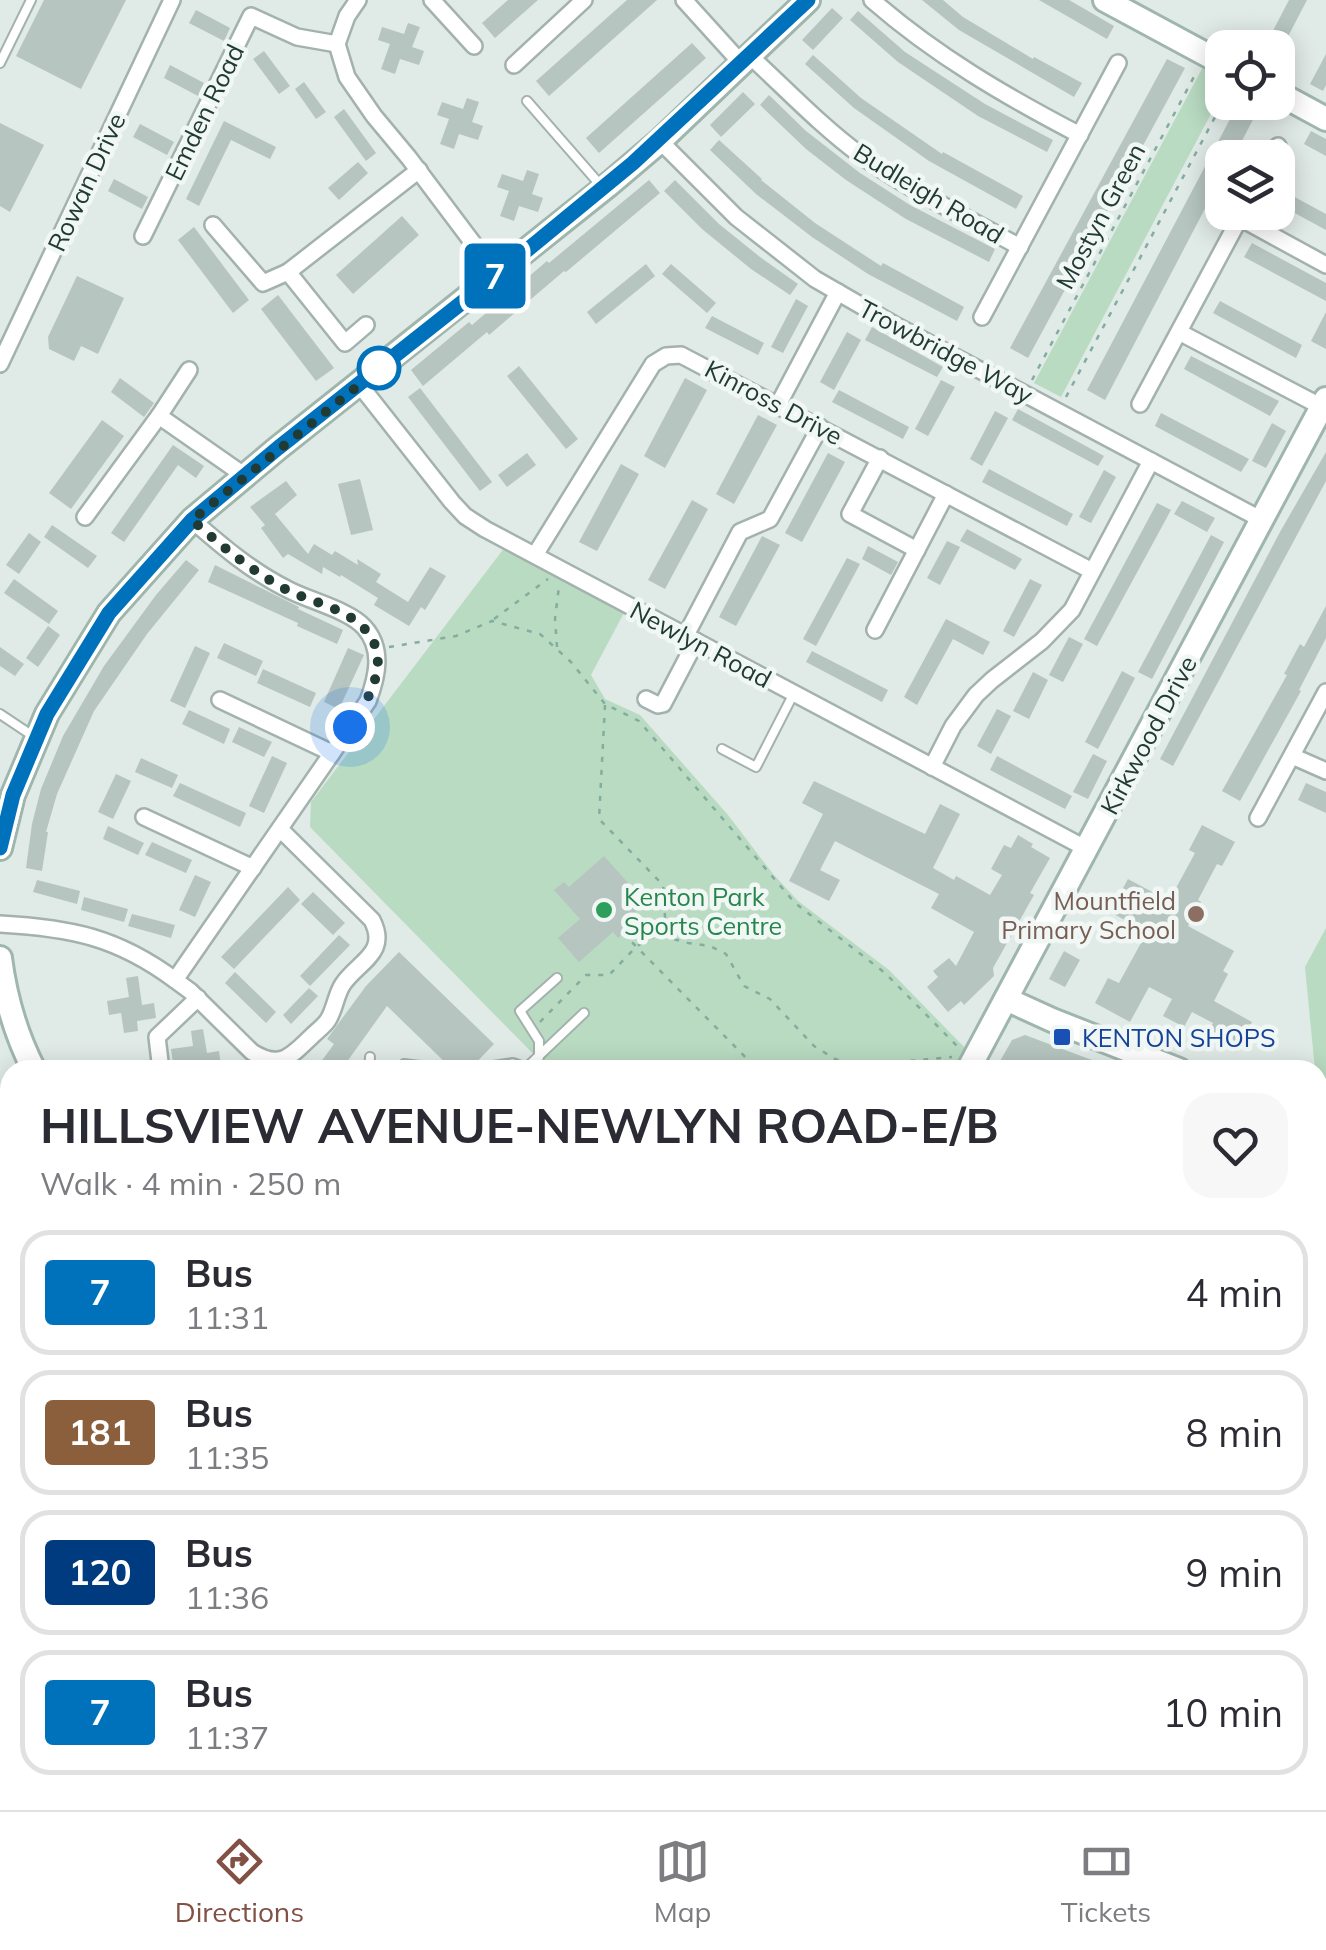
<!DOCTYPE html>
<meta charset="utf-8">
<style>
body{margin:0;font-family:Mulish,sans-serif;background:#f7f7f7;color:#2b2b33;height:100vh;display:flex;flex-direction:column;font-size:38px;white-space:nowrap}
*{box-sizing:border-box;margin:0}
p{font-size:32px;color:#7c7c81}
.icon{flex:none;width:55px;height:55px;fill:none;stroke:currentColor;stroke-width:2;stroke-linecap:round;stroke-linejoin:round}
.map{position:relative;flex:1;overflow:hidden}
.side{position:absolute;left:0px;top:1060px;width:1328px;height:750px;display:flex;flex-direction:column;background:#fff;border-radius:30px 30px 0 0;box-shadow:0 5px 25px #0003}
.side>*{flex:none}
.badge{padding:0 20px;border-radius:8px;font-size:35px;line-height:65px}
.controls{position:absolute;left:1205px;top:30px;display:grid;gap:20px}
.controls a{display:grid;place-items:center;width:90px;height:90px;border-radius:20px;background:#fff;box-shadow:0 5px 25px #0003;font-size:50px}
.you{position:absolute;width:50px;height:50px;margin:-25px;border:8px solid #fff;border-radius:50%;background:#1a73e8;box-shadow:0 0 0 15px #1a73e833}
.map>.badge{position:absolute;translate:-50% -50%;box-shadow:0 0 0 5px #fff}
.round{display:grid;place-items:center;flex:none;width:105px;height:105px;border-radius:30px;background:#f7f7f7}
.overview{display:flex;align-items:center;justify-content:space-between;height:170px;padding:0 40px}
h1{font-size:48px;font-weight:700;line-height:75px}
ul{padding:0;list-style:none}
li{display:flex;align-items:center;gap:30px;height:125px;margin:0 20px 15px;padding:0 20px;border:5px solid #e1e1e2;border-radius:30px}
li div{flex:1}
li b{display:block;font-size:38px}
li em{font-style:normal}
li .badge{min-width:110px;font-weight:700;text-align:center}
.menu{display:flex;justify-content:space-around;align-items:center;height:140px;border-top:2px solid #e1e1e2;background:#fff;font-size:28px;color:#7c7c81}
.menu a{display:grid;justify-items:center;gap:5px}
.menu .current{color:#825045}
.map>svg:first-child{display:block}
.green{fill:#b9dbc2}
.building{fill:#b6c5bf}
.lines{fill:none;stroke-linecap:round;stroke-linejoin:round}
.lane-casing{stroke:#a3b2ad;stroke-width:12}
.street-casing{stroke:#a3b2ad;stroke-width:20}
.secondary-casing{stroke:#9fb6ad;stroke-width:28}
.path{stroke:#82ad9f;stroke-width:2.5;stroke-dasharray:5 8;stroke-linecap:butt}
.lane{stroke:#fff;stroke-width:8}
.street{stroke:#fff;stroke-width:15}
.secondary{stroke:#fff;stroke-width:22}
.line-casing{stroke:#fff;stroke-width:22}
.line{stroke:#0072bc;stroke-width:15}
.walk{stroke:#213a33;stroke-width:10;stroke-dasharray:0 18}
.stop-dot{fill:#fff;stroke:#0072bc;stroke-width:5}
.leisure-dot{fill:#2e9e5b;stroke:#f0f7f4;stroke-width:4}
.education-dot{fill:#8d6e63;stroke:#f0f7f4;stroke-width:4}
.transit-dot{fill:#1a4fb4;stroke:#f0f7f4;stroke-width:4}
.labels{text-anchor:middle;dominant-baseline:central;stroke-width:9;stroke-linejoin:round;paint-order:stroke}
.street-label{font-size:25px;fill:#213a33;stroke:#f0f7f4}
.leisure-label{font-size:25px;fill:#27864d;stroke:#f0f7f4;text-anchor:start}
.education-label{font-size:25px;fill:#785e54;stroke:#f0f7f4;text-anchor:end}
.transit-label{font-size:25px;fill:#164399;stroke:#f0f7f4;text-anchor:start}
</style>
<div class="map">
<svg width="1326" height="1810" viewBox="0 0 1326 1810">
<rect width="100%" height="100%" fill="#e0eae6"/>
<g class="green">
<path d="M1203 67 1222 77V93L1061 397 1034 383Z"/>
<path d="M505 547 626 609 591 675 605 699 640 715 728 815 773 874 798 901 889 970 966 1049 954 1070H549L310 827 311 802Z"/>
<path d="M1326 928V1099L1318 1096V1070H1315L1305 967Z"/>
<path d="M1326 1612V1810H1325L1302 1800H1318V1631Z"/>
</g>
<g class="building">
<path d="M44 0H126L81 89 16 56Z"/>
<path d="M508 0H538L495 38 482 23Z"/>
<path d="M627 0H657L549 96 536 81Z"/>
<path d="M922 0H943L963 17 1033 59 1034 57 1082 83 1074 97 959 30Z"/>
<path d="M1039 0H1069L1114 26 1107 39Z"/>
<path d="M1289 0H1307L1282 48H1264Z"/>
<path d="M832 8 843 18 813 50 802 40Z"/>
<path d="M196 10 230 28 224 41 189 23Z"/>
<path d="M858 11 905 52 985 104 1053 140 1047 152 978 116 898 62 850 20Z"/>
<path d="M408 23 420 27 412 47 424 51 419 65 400 59 395 74 381 69 390 44 378 40 382 27 404 34Z"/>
<path d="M692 43 706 58 599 153 586 138Z"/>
<path d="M264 51 290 86 279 94 253 59Z"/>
<path d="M1326 54V85L1323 91 1310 84Z"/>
<path d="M813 55 861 98 942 154 943 152 1023 196 1016 209 929 161 854 108 805 64Z"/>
<path d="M1167 59 1185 68 1028 358 1010 348Z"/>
<path d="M170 65 204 83 198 96 164 78Z"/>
<path d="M304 82 326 112 316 119 295 89Z"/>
<path d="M743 92 755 104 721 137 710 125Z"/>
<path d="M769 95 806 131 860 173 910 205 995 249 989 262 906 219 846 180 806 149 760 105Z"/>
<path d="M467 98 479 102 472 122 483 126 478 140 459 134 454 149 440 144 449 119 437 115 442 102 463 109Z"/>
<path d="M1239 102H1248L1259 108 1233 158H1222V176L1105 400 1087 390Z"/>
<path d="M344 109 376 153 366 161 334 117Z"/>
<path d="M224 121 276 147 270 159 231 140 199 206 186 199Z"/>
<path d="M0 123 44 145 10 212 0 206Z"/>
<path d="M140 124 174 142 167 155 133 137Z"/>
<path d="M1311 131 1326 139V156L1304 144Z"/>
<path d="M719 140 762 179 761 180 815 223 881 266 883 263 964 307 957 321 868 274 812 237 756 194 710 150Z"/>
<path d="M358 162 368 173 339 200 328 188Z"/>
<path d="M527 170 539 174 532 194 543 198 538 212 519 206 514 221 500 216 509 191 497 187 502 174 523 181Z"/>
<path d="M114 179 148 197 142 209 108 191Z"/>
<path d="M649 180 660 193 566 272 564 271 489 335 487 332 423 386 411 370 469 322 472 325 547 261 549 263Z"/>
<path d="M675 180 719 224 760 257 798 284 790 295 751 269 702 229 664 191Z"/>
<path d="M1278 188 1326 214V230L1278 204Z"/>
<path d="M402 216 419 235 353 294 336 275Z"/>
<path d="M194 227 249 300 233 313 178 240Z"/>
<path d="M1252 243 1326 283V301L1244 257Z"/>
<path d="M646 264 655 276 596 324 587 312Z"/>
<path d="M671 264 716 303 707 313 662 274Z"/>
<path d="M77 276 124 298 98 354 81 346 74 361 49 349 48 337Z"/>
<path d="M278 295 334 368 316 381 261 309Z"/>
<path d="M796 299 808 306 783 353 771 347Z"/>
<path d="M1220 301 1302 345 1296 358 1213 313Z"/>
<path d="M1326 312V349L1311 341Z"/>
<path d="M712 316 764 343 758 355 705 328Z"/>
<path d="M872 327 943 367 937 377 865 340Z"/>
<path d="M847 332 861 340 834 390 820 382Z"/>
<path d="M1191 356 1279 401 1270 416 1184 369Z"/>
<path d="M519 366 578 439 566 449 507 376Z"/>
<path d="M120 378 154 403 144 417 111 392Z"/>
<path d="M685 378 707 390 665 468 644 456Z"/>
<path d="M941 380 955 387 928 436 915 429Z"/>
<path d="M420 388 492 482 480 491 408 397Z"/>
<path d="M839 390 909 427 903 439 832 402Z"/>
<path d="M1018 409 1104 456 1098 466 1012 420Z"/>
<path d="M995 411 1008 418 982 466 970 459Z"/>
<path d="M1161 413 1249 459 1241 472 1155 426Z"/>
<path d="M758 415 777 425 734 504 716 494Z"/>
<path d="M102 420 124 436 71 509 49 493Z"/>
<path d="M1272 423 1286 431 1266 468 1252 461Z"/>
<path d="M173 445 204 466 196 478 178 465 124 542 111 533Z"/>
<path d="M1326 452V481L1173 766 1160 759 1280 532Z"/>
<path d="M527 453 536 465 507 487 498 475Z"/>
<path d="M828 453 845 462 802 542 785 533Z"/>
<path d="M621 464 639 474 597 551 579 542Z"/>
<path d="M989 469 1073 514 1067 526 982 482Z"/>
<path d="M1104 470 1116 477 1091 523 1079 517Z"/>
<path d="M360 479 373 530 351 535 338 484Z"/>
<path d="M286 481 297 495 275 514 308 554 314 544 332 555 335 551 358 565 357 559 381 574 376 582 408 602 430 567 446 576 425 610 421 607 409 626 374 605 378 598 341 575 340 577 323 567 322 574 288 554 283 558 261 528 265 525 250 507Z"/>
<path d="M692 500 708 509 665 589 648 580Z"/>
<path d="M1182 501 1215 518 1207 532 1174 514Z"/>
<path d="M1157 503 1171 510 1097 646 1084 639Z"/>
<path d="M52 525 97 556 88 568 44 537Z"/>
<path d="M967 529 1022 559 1015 570 960 541Z"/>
<path d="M29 533 41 542 19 574 6 565Z"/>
<path d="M1211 535 1224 542 1152 679 1138 672Z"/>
<path d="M762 536 780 545 736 626 719 617Z"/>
<path d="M947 541 960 547 940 585 927 578Z"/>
<path d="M868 546 898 562 891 575 862 559Z"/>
<path d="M847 558 860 564 816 646 803 639Z"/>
<path d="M186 560 199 570 147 634 94 711 57 794 46 832H48L42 871 26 868 32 824 41 789 63 736 104 666 156 595Z"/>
<path d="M215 565 299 607 298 609 343 630 337 644 297 626 298 623 208 582Z"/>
<path d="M14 579 58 611 49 624 4 593Z"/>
<path d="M1030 579 1042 585 1014 637 1003 631Z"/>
<path d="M1326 606V638L1299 690 1301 691 1240 801 1222 791 1287 675 1284 674 1300 644 1304 647Z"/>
<path d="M946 619 990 642 983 655 953 639 917 705 904 697Z"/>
<path d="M48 626 60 635 38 667 26 658Z"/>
<path d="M1069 637 1083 644 1063 682 1049 675Z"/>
<path d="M224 643 263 661 256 676 217 658Z"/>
<path d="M195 646 210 653 185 708 170 701Z"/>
<path d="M0 647 24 664 15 676 0 666Z"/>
<path d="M348 648 364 655 339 709 324 702Z"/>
<path d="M812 651 888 690 882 702 806 662Z"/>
<path d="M263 669 316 693 310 707 257 683Z"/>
<path d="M1122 671 1135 678 1098 749 1085 742Z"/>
<path d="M1033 672 1048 680 1029 719 1013 711Z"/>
<path d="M997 709 1011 716 991 754 977 746Z"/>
<path d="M189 710 230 729 224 744 182 724Z"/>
<path d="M239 727 272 742 264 757 232 742Z"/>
<path d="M1093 754 1107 761 1088 799 1073 792Z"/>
<path d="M272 756 287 763 264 813 249 806Z"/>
<path d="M997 756 1072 796 1065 809 990 770Z"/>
<path d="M141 758 178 775 172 788 135 772Z"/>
<path d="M116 774 131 781 113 819 98 812Z"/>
<path d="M814 781 925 834 940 804 960 814 933 868 954 880 956 876 990 895 1002 875 991 869 1004 845 1011 848 1018 835 1033 844 1031 847 1050 858 1030 893 1034 895 993 968 994 976 964 1005 961 1001 948 1012 927 987 938 977 933 971 949 958 956 966 974 932 931 908 939 894 835 841 820 870 840 880 829 901 789 881 823 814 802 803Z"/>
<path d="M180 783 246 813 240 827 173 796Z"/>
<path d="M1306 783 1326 792V813L1298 800Z"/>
<path d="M1202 825 1235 842 1222 866 1217 864 1198 900 1201 902 1188 926 1234 951 1223 971 1228 974 1214 1001 1252 1022 1236 1052 1206 1037 1213 1023 1192 1012 1184 1027 1163 1016 1172 999 1149 987 1130 1022 1095 1003 1108 978 1119 983 1147 932 1110 912 1128 879 1169 901 1195 853 1189 850Z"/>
<path d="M108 826 144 843 138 855 103 839Z"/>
<path d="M152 842 192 860 186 873 145 855Z"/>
<path d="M604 856 646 903 628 918 633 924 623 933 618 938 613 932 579 962 558 938 580 919 554 890 564 882 569 887Z"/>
<path d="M195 875 211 882 195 917 179 910Z"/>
<path d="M37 880 80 891 77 904 33 892Z"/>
<path d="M288 887 300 900 234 969 221 957Z"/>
<path d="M313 892 345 923 333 935 301 904Z"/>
<path d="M84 897 128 909 124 922 81 910Z"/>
<path d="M132 914 175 925 171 938 128 926Z"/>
<path d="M339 935 350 945 310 986 300 976Z"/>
<path d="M1064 951 1080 960 1065 987 1049 979Z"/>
<path d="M399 952 494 1044 469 1070H453L387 1006 341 1070H315L334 1044 327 1039 366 986Z"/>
<path d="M235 972 276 1012 266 1023 225 983Z"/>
<path d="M138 976 142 1005 154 1003 156 1018 137 1021 138 1031 124 1033 121 1013 109 1015 107 1001 129 997 126 978Z"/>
<path d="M309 988 318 996 291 1024 283 1015Z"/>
<path d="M203 1029 207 1053 219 1051 221 1066 187 1070 186 1061 173 1063 171 1049 193 1046 191 1031Z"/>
<path d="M1025 1035 1116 1069V1070H995L1012 1040Z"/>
</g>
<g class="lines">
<defs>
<g id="lane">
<path d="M0 63 31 0"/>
<path d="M527 101 603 188"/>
<path d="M0 714 33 736"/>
<path d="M722 749 756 767 794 693"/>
<path d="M539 1057V1041L520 1011 557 978"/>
<path d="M369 1070 370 1057"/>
<path d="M403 1070 404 1064 420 1066 426 1070"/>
<path d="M524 1070 584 1013"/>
<path d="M1318 1571 1326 1552"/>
<path d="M0 1703 10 1713"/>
<path d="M938 1810V1800"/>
</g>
<g id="street">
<path d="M358 0 347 16 337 44 347 77 374 116 409 158 497 275"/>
<path d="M432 0 474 46"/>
<path d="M684 0 742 64"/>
<path d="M872 0C935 55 1005 96 1080 135"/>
<path d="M750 56C786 89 820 125 859 154 909 190 966 217 1020 247"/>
<path d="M514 65 584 0"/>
<path d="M660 141 736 217 815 279 893 324 1262 520"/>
<path d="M1272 158 1278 146"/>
<path d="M1240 218 1326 265"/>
<path d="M213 225 263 283 288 272 345 343 366 325"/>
<path d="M143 236 251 16 297 37 337 44"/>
<path d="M288 272 419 170"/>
<path d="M982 317 1118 63"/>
<path d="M1179 332 1322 407"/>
<path d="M0 364 172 0"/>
<path d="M359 384 452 502 465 516 485 529 1087 849"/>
<path d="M1140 404 1243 212"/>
<path d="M778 405 838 292"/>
<path d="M159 416 189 370"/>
<path d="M880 458 850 514 917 550"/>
<path d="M85 517 159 416 245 476"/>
<path d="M535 555 653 364 666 356 681 355 1092 571"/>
<path d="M875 630 946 494"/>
<path d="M686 635 740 532 770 519 820 427"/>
<path d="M646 699 658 705 663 704 696 641"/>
<path d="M220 700 332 753"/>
<path d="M1292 756 1326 771"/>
<path d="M932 767 953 726 976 695 992 680 1042 641 1072 610 1151 461"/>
<path d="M144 817 253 868"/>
<path d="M1258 818 1326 692"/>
<path d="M0 924C71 928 117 937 175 980L368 701C377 677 384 649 364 627 349 610 307 600 287 589 251 571 222 546 192 520"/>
<path d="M175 980 190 991 252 1052C281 1070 291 1056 312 1036 317 1031 324 1026 328 1020 335 1009 336 994 343 984 359 961 389 953 372 920L280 829"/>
<path d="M161 1070 157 1037 198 998"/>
<path d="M494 1070 513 1067 521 1070"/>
<path d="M0 1158 10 1166"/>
<path d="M1318 1257 1326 1260"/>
<path d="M0 1262 10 1250"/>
<path d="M0 1342 10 1350"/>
<path d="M1318 1405 1320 1397"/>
<path d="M1318 1518 1326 1521"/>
<path d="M0 1520 10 1524"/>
<path d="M360 1800 387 1810"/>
<path d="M564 1800 593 1810"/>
<path d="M128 1810 130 1800"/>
<path d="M545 1810 547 1800"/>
</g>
<g id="secondary">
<path d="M1105 0 1222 63"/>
<path d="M1278 93 1326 119"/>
<path d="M0 848 13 795 47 714 109 613 192 520 278 448 607 186 660 141 808 0"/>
<path d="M0 958C5 997 16 1035 34 1070"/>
<path d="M1006 999 1052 1020 1179 1070"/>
<path d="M968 1070 1326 399"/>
<path d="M1318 1116 1326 1119"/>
<path d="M0 1664 10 1668"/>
</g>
</defs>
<use href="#lane" class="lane-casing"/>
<use href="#street" class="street-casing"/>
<use href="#secondary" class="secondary-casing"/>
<g class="path">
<path d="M1032 380 1196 73"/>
<path d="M1066 397 1223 102"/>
<path d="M494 619 548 579"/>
<path d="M389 647 456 636 492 621 540 634 571 662 605 704 639 721 795 903 885 973 957 1046V1051"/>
<path d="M557 647 555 619 559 586"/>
<path d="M605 705 599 819 663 885 665 917 650 936"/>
<path d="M623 933 758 1070"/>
<path d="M540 1022 586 975H609L636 947 649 938 666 937 688 943 710 946 726 954 744 986 770 999 814 1046 835 1059 855 1066 952 1057"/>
<path d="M415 1800 443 1810"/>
<path d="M525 1810 528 1800"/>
<path d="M690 1810 695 1800"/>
</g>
<use href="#lane" class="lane"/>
<use href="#street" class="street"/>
<use href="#secondary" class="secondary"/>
</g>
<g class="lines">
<defs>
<path id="line" d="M0 848 13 795 47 714 109 613 192 520 278 448 498 274 633 163 808 0"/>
</defs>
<use href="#line" class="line-casing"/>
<use href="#line" class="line"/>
<path class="walk" d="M350 727C377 688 398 644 345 614 326 604 305 599 287 590 251 571 222 546 192 520L390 360 379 368"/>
</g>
<circle class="stop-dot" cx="379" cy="368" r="20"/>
<circle class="leisure-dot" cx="604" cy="910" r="10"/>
<circle class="education-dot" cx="1196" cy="914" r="10"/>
<rect class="transit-dot" x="1052" y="1027" width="20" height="20" rx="5"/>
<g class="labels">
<g class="street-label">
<text transform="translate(204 112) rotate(-64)">Emden Road</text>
<text transform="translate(86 182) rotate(-65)">Rowan Drive</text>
<text transform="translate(929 193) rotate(31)">Budleigh Road</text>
<text transform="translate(1100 216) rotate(-62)">Mostyn Green</text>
<text transform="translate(946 351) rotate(28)">Trowbridge Way</text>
<text transform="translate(774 402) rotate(28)">Kinross Drive</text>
<text transform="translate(701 644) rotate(28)">Newlyn Road</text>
<text transform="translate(1148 735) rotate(-62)">Kirkwood Drive</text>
</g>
<g class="leisure-label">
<text x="624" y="896">Kenton Park<tspan x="624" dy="29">Sports Centre</tspan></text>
</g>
<g class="education-label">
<text x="1176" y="900">Mountfield<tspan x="1176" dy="29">Primary School</tspan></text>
</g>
<g class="transit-label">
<text x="1082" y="1037">KENTON SHOPS</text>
</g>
</g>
</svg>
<div class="controls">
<a><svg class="icon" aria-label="locate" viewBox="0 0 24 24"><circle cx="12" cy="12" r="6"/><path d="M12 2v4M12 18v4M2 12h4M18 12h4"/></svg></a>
<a><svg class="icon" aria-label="layers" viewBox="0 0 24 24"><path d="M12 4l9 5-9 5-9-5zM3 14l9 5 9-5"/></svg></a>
</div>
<div class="you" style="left:350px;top:727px"></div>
<b class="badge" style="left:495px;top:276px;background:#0072bc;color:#fff">7</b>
<section class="side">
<div class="overview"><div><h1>HILLSVIEW AVENUE-NEWLYN ROAD-E/B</h1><p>Walk · 4 min · 250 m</p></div><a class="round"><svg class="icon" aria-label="heart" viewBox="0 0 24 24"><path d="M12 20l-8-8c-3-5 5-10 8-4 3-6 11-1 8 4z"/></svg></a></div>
<ul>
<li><span class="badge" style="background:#0072bc;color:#fff">7</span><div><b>Bus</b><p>11:31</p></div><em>4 min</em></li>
<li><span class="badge" style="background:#8b5e3c;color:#fff">181</span><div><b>Bus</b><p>11:35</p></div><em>8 min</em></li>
<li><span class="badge" style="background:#003b80;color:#fff">120</span><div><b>Bus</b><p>11:36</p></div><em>9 min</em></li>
<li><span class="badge" style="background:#0072bc;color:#fff">7</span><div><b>Bus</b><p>11:37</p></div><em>10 min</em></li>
</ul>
</section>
</div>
<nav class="menu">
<a class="current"><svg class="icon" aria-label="directions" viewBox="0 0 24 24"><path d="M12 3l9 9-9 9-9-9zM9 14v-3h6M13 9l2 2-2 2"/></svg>Directions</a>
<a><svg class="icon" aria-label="map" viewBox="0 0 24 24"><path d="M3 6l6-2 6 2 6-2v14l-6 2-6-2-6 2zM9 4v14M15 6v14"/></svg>Map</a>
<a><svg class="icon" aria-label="tickets" viewBox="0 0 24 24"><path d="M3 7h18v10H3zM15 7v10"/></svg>Tickets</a>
</nav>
